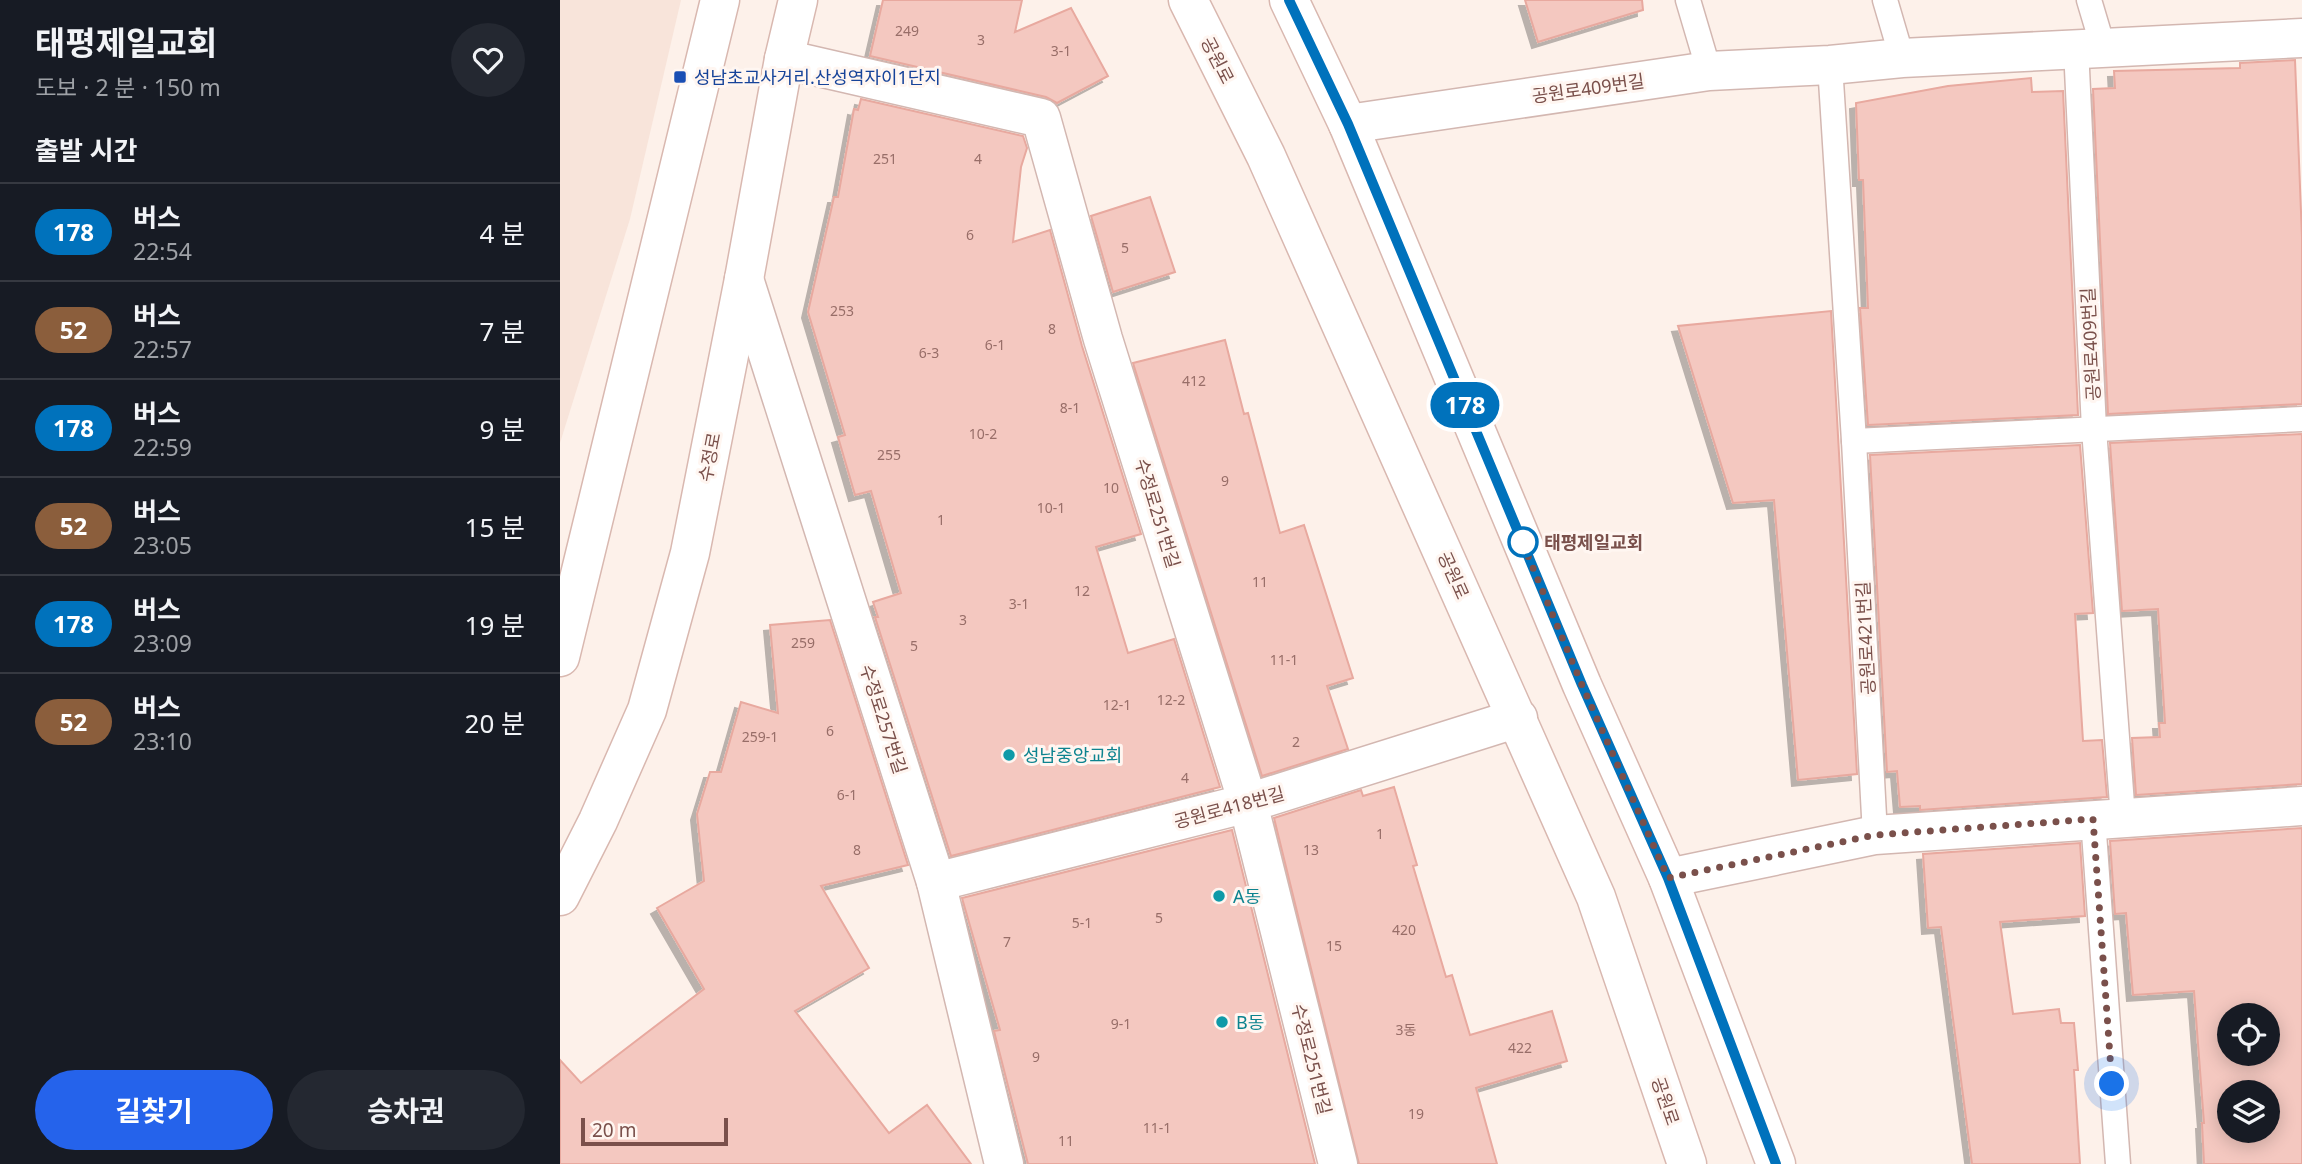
<!DOCTYPE html>
<html lang="ko">
<meta charset="utf-8">
<style>
body{margin:0;font-family:"Noto Sans","Noto Sans KR",sans-serif;background:#242831;color:#f1f3f6;height:100vh;display:flex;flex-direction:column;font-size:26px;white-space:nowrap}
*{box-sizing:border-box;margin:0}
p{font-size:23px;color:#9ea1a6}
.icon{flex:none;width:38px;height:38px;fill:none;stroke:currentColor;stroke-width:2;stroke-linecap:round;stroke-linejoin:round}
.map{position:relative;flex:1;overflow:hidden}
.side{display:flex;flex-direction:column;background:#171b24;width:560px}
.side>*{flex:none}
.badge{padding:0 14px;border-radius:23px;font-size:24px;line-height:46px}
.fabs{position:absolute;left:1657px;top:1003px;display:grid;gap:14px}
.fabs a{display:grid;place-items:center;width:63px;height:63px;border-radius:50%;background:#171b24;box-shadow:0 4px 18px #0003;font-size:35px}
.scale{position:absolute;left:21px;bottom:18px;width:147px;box-sizing:border-box;padding-left:7px;border:4px solid #7a504b;border-top:0;font-size:19px;line-height:24px;white-space:nowrap;color:#7a504b;-webkit-text-stroke:5px #fff6f1;paint-order:stroke}
.you{position:absolute;width:35px;height:35px;margin:-18px;border:5px solid #fff;border-radius:50%;background:#1a73e8;box-shadow:0 0 0 10px #1a73e833}
.map>.badge{position:absolute;translate:-50% -50%;box-shadow:0 0 0 4px #fff}
h2{padding:0 35px;font-size:26px;line-height:63px}
.round{display:grid;place-items:center;flex:none;width:74px;height:74px;border-radius:37px;background:#242831}
.head{display:flex;align-items:center;justify-content:space-between;height:119px;padding:0 35px}
h1{font-size:33px;font-weight:700;line-height:52px}
.primary-button{display:flex;gap:14px;margin-top:auto;padding:14px 35px}
.primary-button a{flex:1;height:80px;border-radius:42px;background:#2563eb;color:#fff;font-size:28px;font-weight:700;line-height:80px;text-align:center}
.primary-button a+a{background:#242831;color:#f1f3f6}
ul{padding:0;list-style:none}
li{display:flex;align-items:center;gap:21px;height:98px;padding:0 35px;border-top:2px solid #363941}
li div{flex:1}
li b{display:block;font-size:26px}
li em{font-style:normal}
li .badge{min-width:77px;font-weight:700;text-align:center}
main{display:flex;flex:1;min-height:0}
.map>svg:first-child{display:block}
.residential{fill:#f8e4da}
.building{fill:#f4c8c0;stroke:#e8a99f;stroke-width:2;fill-rule:evenodd;filter:url(#shadow)}
.lines{fill:none;stroke-linecap:round;stroke-linejoin:round}
.lane-casing{stroke:#d3b7b1;stroke-width:27}
.street-casing{stroke:#d3b7b1;stroke-width:41}
.secondary-casing{stroke:#d9b8b0;stroke-width:41}
.lane{stroke:#fff;stroke-width:24}
.street{stroke:#fff;stroke-width:38}
.secondary{stroke:#fff;stroke-width:38}
.line-casing{stroke:#fff;stroke-width:16}
.line{stroke:#0072bc;stroke-width:10}
.walk{stroke:#7a504b;stroke-width:7;stroke-dasharray:0 12.6}
.transit-dot{fill:#1a4fb4;stroke:#fff6f1;stroke-width:2.5}
.stop-dot{fill:#fff;stroke:#0072bc;stroke-width:3.5}
.culture-dot{fill:#0f9aa8;stroke:#fff6f1;stroke-width:2.5}
.labels{text-anchor:middle;dominant-baseline:central;stroke-width:6;stroke-linejoin:round;paint-order:stroke}
.number-label{font-size:14px;fill:#986e68}
.street-label{font-size:18px;fill:#7a504b;stroke:#fff6f1}
.transit-label{font-size:18px;fill:#164399;stroke:#fff6f1;text-anchor:start}
.stop-label{font-size:18px;font-weight:bold;fill:#7a504b;stroke:#fff6f1;text-anchor:start}
.culture-label{font-size:18px;fill:#0d838f;stroke:#fff6f1;text-anchor:start}
</style>
<main>
<section class="side">
<div class="head"><div><h1>태평제일교회</h1><p>도보 · 2 분 · 150 m</p></div><a class="round"><svg class="icon" aria-label="heart" viewBox="0 0 24 24"><path d="M12 20l-8-8c-3-5 5-10 8-4 3-6 11-1 8 4z"/></svg></a></div>
<h2>출발 시간</h2>
<ul>
<li><span class="badge" style="background:#0072bc;color:#fff">178</span><div><b>버스</b><p>22:54</p></div><em>4 분</em></li>
<li><span class="badge" style="background:#8b5e3c;color:#fff">52</span><div><b>버스</b><p>22:57</p></div><em>7 분</em></li>
<li><span class="badge" style="background:#0072bc;color:#fff">178</span><div><b>버스</b><p>22:59</p></div><em>9 분</em></li>
<li><span class="badge" style="background:#8b5e3c;color:#fff">52</span><div><b>버스</b><p>23:05</p></div><em>15 분</em></li>
<li><span class="badge" style="background:#0072bc;color:#fff">178</span><div><b>버스</b><p>23:09</p></div><em>19 분</em></li>
<li><span class="badge" style="background:#8b5e3c;color:#fff">52</span><div><b>버스</b><p>23:10</p></div><em>20 분</em></li>
</ul>
<div class="primary-button"><a>길찾기</a><a>승차권</a></div>
</section>
<div class="map">
<svg width="1742" height="1164" viewBox="0 0 1742 1164">
<defs>
<filter id="shadow"><feDropShadow dx="-6" dy="6" stdDeviation="0" flood-color="#0004"/></filter>
</defs>
<rect width="100%" height="100%" fill="#fdf1ea"/>
<path class="residential" d="M0 0H121L70 219 0 443Z"/>
<g class="building">
<path d="M323 0H462L455 32 511 8 548 76 497 103 486 97 310 56Z"/>
<path d="M965 0H1082L1083 10 978 42Z"/>
<path d="M1735 60 1742 237V404L1548 414 1533 89 1555 88 1554 71 1680 68V63Z"/>
<path d="M1471 78 1472 92 1503 91 1518 415 1308 425 1300 308H1308L1303 180H1299L1296 103 1388 86Z"/>
<path d="M301 99 463 136 467 148 461 167 453 242 490 230 522 346 581 534 536 547 568 653 614 639 660 787 391 856 315 617H318L313 602 341 593 311 491 295 495 278 437 285 435 248 312 274 197H278L294 109 298 110Z"/>
<path d="M590 197 615 272 553 292 531 216Z"/>
<path d="M1271 311 1297 774 1238 780 1214 500 1173 503 1118 326Z"/>
<path d="M665 340 684 414 688 413 720 533 744 525 793 678 767 686 788 749 702 776 573 363Z"/>
<path d="M1742 434V784L1576 795 1572 738 1600 737 1599 723H1605L1598 609 1562 611 1550 443Z"/>
<path d="M1520 445 1533 613 1515 614 1523 741 1542 740 1547 797 1360 810V806L1340 807 1337 771 1327 772 1310 455Z"/>
<path d="M270 620 348 865 261 886 309 968 235 1011 329 1133 367 1105 411 1164H0V1060L21 1083 144 989 97 908 144 881 137 814 150 772H161L181 702 218 713 210 625Z"/>
<path d="M834 787 857 865 853 866 886 977 892 975 910 1035 992 1011 1007 1061 916 1088 937 1164H799L714 818 801 790 803 796Z"/>
<path d="M1742 828V1164H1644L1642 1123H1644L1634 991 1573 995 1566 913 1555 914 1550 841ZM1670 1015H1708V1054H1670ZM1670 1092H1708V1130H1670Z"/>
<path d="M672 830 755 1164H468L434 1031 440 1030 402 898Z"/>
<path d="M1520 843 1525 916 1440 922 1453 1014 1499 1009 1501 1023H1514L1518 1070H1514L1520 1164H1412L1381 927 1368 928 1363 854Z"/>
</g>
<g class="lines">
<defs>
<g id="lane">
<path d="M1128 0 1149 71"/>
<path d="M1325 0 1342 58"/>
<path d="M1529 0 1543 47"/>
<path d="M1516 48 1534 429 1563 818"/>
<path d="M1270 65 1294 441 1315 835"/>
<path d="M1294 441 1742 419"/>
<path d="M1533 819 1558 1164"/>
</g>
<g id="street">
<path d="M224 59 481 118 543 339 688 803 778 1164"/>
<path d="M788 124 1149 71 1270 65 1342 58 1742 38"/>
<path d="M184 279 376 882 444 1164"/>
<path d="M1108 878 1315 835 1742 806"/>
<path d="M376 882 688 803 958 718"/>
</g>
<g id="secondary">
<path d="M628 0 706 156 1036 897 1127 1164"/>
<path d="M729 0 788 124 1022 685 1108 878 1216 1164"/>
<path d="M0 657 160 0"/>
<path d="M0 896 38 821 87 710 130 553 184 279 224 59 238 0"/>
</g>
</defs>
<use href="#lane" class="lane-casing"/>
<use href="#street" class="street-casing"/>
<use href="#secondary" class="secondary-casing"/>
<use href="#lane" class="lane"/>
<use href="#street" class="street"/>
<use href="#secondary" class="secondary"/>
</g>
<g class="lines">
<defs>
<path id="line" d="M729 0 788 124 1022 685 1108 878 1216 1164"/>
</defs>
<use href="#line" class="line-casing"/>
<use href="#line" class="line"/>
<path class="walk" d="M963 542 958 532 1022 685 1108 878 1315 835 1533 819 1552 1084"/>
</g>
<rect class="transit-dot" x="113" y="70" width="14" height="14" rx="3.5"/>
<circle class="stop-dot" cx="963" cy="542" r="14"/>
<g class="culture-dot">
<circle cx="449" cy="755" r="7"/>
<circle cx="659" cy="896" r="7"/>
<circle cx="662" cy="1022" r="7"/>
</g>
<g class="labels">
<g class="number-label">
<text x="347" y="30">249</text>
<text x="421" y="39">3</text>
<text x="501" y="50">3-1</text>
<text x="325" y="158">251</text>
<text x="418" y="158">4</text>
<text x="410" y="234">6</text>
<text x="565" y="247">5</text>
<text x="282" y="310">253</text>
<text x="492" y="328">8</text>
<text x="435" y="344">6-1</text>
<text x="369" y="352">6-3</text>
<text x="634" y="380">412</text>
<text x="510" y="407">8-1</text>
<text x="423" y="433">10-2</text>
<text x="329" y="454">255</text>
<text x="665" y="480">9</text>
<text x="551" y="487">10</text>
<text x="491" y="507">10-1</text>
<text x="381" y="519">1</text>
<text x="700" y="581">11</text>
<text x="522" y="590">12</text>
<text x="459" y="603">3-1</text>
<text x="403" y="619">3</text>
<text x="243" y="642">259</text>
<text x="354" y="645">5</text>
<text x="724" y="659">11-1</text>
<text x="611" y="699">12-2</text>
<text x="557" y="704">12-1</text>
<text x="270" y="730">6</text>
<text x="200" y="736">259-1</text>
<text x="736" y="741">2</text>
<text x="625" y="777">4</text>
<text x="287" y="794">6-1</text>
<text x="820" y="833">1</text>
<text x="297" y="849">8</text>
<text x="751" y="849">13</text>
<text x="599" y="917">5</text>
<text x="522" y="922">5-1</text>
<text x="844" y="929">420</text>
<text x="447" y="941">7</text>
<text x="774" y="945">15</text>
<text x="561" y="1023">9-1</text>
<text x="846" y="1029">3동</text>
<text x="960" y="1047">422</text>
<text x="476" y="1056">9</text>
<text x="856" y="1113">19</text>
<text x="597" y="1127">11-1</text>
<text x="506" y="1140">11</text>
</g>
<g class="street-label">
<text transform="translate(658 60) rotate(63)">공원로</text>
<text transform="translate(1028 88) rotate(-8)">공원로409번길</text>
<text transform="translate(1530 344) rotate(-93)">공원로409번길</text>
<text transform="translate(149 457) rotate(-79)">수정로</text>
<text transform="translate(598 513) rotate(73)">수정로251번길</text>
<text transform="translate(894 575) rotate(66)">공원로</text>
<text transform="translate(1305 638) rotate(-93)">공원로421번길</text>
<text transform="translate(324 719) rotate(72)">수정로257번길</text>
<text transform="translate(669 807) rotate(-15)">공원로418번길</text>
<text transform="translate(752 1059) rotate(76)">수정로251번길</text>
<text transform="translate(1106 1101) rotate(71)">공원로</text>
</g>
<g class="transit-label">
<text x="134" y="77">성남초교사거리.산성역자이1단지</text>
</g>
<g class="stop-label">
<text x="984" y="542">태평제일교회</text>
</g>
<g class="culture-label">
<text x="463" y="755">성남중앙교회</text>
<text x="673" y="896">A동</text>
<text x="676" y="1022">B동</text>
</g>
</g>
</svg>
<div class="fabs">
<a><svg class="icon" aria-label="locate" viewBox="0 0 24 24"><circle cx="12" cy="12" r="6"/><path d="M12 2v4M12 18v4M2 12h4M18 12h4"/></svg></a>
<a><svg class="icon" aria-label="layers" viewBox="0 0 24 24"><path d="M12 4l9 5-9 5-9-5zM3 14l9 5 9-5"/></svg></a>
</div>
<div class="scale">20 m</div>
<div class="you" style="left:1552px;top:1084px"></div>
<b class="badge" style="left:905px;top:405px;background:#0072bc;color:#fff">178</b>
</div>
</main>
